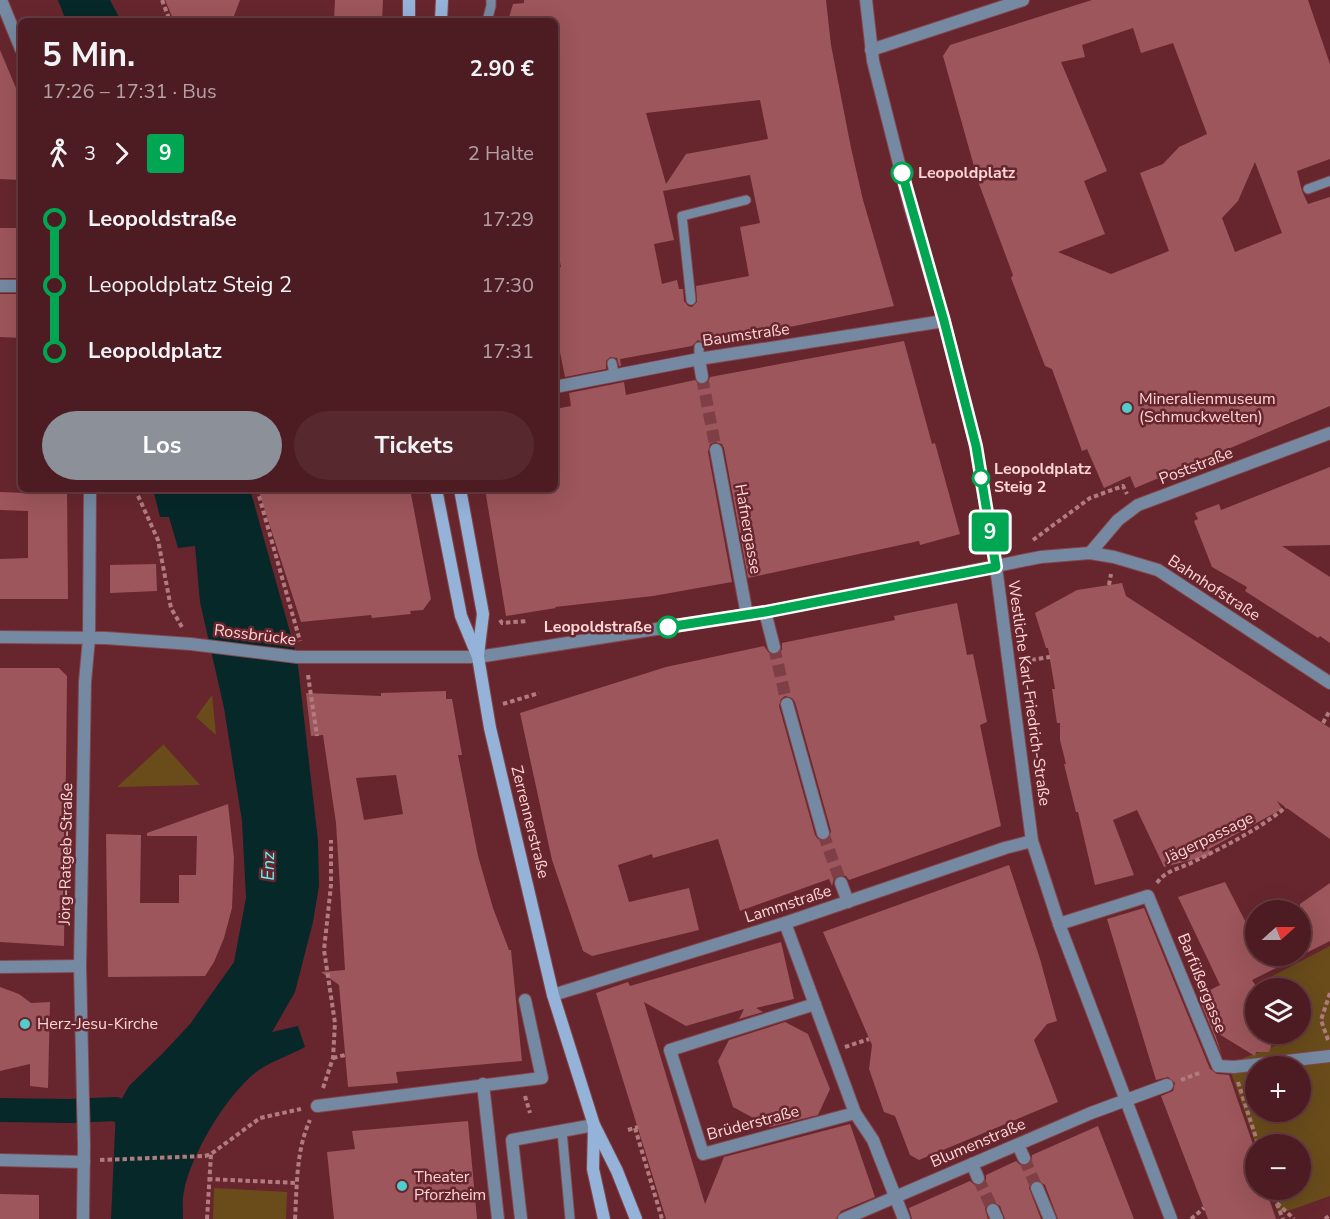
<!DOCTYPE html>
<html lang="de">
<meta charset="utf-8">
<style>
body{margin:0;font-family:"Nunito Sans",sans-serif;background:#57292f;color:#f1f3f6;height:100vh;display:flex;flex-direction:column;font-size:22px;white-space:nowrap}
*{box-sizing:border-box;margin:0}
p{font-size:20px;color:#b3a1a5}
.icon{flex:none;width:33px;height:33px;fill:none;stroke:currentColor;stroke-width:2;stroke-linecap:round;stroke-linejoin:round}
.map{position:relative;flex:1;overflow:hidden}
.sheet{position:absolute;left:18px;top:18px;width:540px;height:474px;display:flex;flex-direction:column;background:#4d1c22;border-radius:9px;box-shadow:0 6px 24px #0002,0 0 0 2px #643a40}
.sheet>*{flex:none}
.badge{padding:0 12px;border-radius:4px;font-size:21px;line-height:39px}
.needle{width:39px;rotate:69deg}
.fabs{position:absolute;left:1245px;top:900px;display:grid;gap:12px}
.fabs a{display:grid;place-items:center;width:66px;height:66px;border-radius:50%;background:#4d1c22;box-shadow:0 6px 24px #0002,0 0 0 2px #643a40;font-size:30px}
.map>.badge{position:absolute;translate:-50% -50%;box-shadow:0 0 0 3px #fff}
.legs{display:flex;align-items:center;gap:9px;height:66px;padding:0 24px;font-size:20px}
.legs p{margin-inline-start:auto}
.headline{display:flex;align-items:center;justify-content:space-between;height:102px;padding:0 24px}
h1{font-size:33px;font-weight:700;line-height:45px}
.cta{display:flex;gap:12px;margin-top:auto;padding:12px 24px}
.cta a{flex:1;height:69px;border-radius:36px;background:#8c9099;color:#fff;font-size:24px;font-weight:700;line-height:69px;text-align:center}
.cta a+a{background:#57292f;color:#f1f3f6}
ul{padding:0 24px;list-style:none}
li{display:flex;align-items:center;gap:21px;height:66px;font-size:22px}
li i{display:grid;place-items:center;width:9px;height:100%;margin:0 8px;background:currentColor}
li i::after{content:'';width:15px;height:15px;margin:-8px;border:4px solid;border-radius:50%;background:#4d1c22}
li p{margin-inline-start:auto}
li:first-child i{background:linear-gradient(#0000 50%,currentColor 0)}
li:last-child i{background:linear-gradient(currentColor 50%,#0000 0)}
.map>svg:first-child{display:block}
.green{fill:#6a4c1b;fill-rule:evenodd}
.water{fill:#062829}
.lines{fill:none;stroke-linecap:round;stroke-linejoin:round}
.canal{stroke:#062829;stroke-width:24}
.building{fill:#9d565b;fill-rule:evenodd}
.street-tunnel{stroke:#7e4046;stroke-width:12;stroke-dasharray:12 6;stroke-linecap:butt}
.lane-casing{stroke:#82464b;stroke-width:11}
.street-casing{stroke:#82464b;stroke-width:14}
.secondary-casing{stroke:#82464b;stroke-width:14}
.path{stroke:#b17b7f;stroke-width:4;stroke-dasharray:4.5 3;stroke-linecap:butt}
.lane{stroke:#7689a2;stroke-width:9}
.street{stroke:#7689a2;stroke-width:12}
.secondary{stroke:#95b2d9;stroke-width:12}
.path-bridge{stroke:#b17b7f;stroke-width:4;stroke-dasharray:4.5 3;stroke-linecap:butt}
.line-1-casing{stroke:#fff;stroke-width:14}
.line-1{stroke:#00a651;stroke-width:9}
.stop-1-dot{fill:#fff;stroke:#00a651;stroke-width:3}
.poi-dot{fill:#52cdce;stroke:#67262d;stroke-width:2}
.labels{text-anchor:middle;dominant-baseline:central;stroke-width:5;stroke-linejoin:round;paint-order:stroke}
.stop-label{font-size:16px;font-weight:bold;fill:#fed5d6;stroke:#67262d;text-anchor:start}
.street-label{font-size:16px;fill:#fed5d6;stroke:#67262d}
.poi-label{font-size:16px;fill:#fed5d6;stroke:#67262d;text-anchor:start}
.water-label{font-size:18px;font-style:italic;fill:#60f7f9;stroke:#67262d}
</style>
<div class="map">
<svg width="1330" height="1219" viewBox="0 0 1330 1219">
<rect width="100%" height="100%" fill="#67262d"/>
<g class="green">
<path d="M212 695 216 735 196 717Z"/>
<path d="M163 744 200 785 117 787 163 745Z"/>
<path d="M1330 946V1196L1279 1214 1271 1190H1300V1144L1256 1145 1228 1064 1280 1044 1282 1034H1300V988H1262L1259 983ZM1256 1066H1300V1112H1256Z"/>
<path d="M214 1188 287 1192 286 1219H213Z"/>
</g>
<g class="water">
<path d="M58 0H110L121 21H66Z"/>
<path d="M153 489H250L297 657 318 841 319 886 313 922 295 992 272 1032 298 1026 305 1047C290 1055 272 1061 259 1070 228 1092 191 1154 184 1191 182 1200 183 1210 183 1219H111L116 1109 129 1086 163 1053 190 1024 234 962 246 898 242 821 224 708 200 602 195 546 178 548 169 517H160Z"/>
</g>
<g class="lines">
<path class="canal" d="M0 1110 70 1111 116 1109 143 1125"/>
</g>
<g class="building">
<path d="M165 0H240L232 21H174Z"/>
<path d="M335 0H383L382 21H334Z"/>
<path d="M524 0H826L831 45 851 148 863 200 894 306 705 344 698 340 692 346 620 359 621 366H619L617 358 610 357 606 361V369L565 377 555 327V269L561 267 555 237V21H508L513 4 524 3ZM760 100 768 139 686 154 666 184 646 113ZM750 175 760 223 740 227 749 276 696 286 697 302 692 307 688 306 684 301 683 289H679L677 280 662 284 654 244 674 240 663 191Z"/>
<path d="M1092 0H1308L1330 64V159L1297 171 1302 191 1308 204 1330 197V406L1135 488 1130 476 1104 488 1087 449 1082 451 1052 369 1045 366 1011 278 1013 275 979 184 943 56 950 45ZM1133 28 1141 53 1173 43 1207 134 1179 147 1163 164 1140 173 1169 251 1111 274 1058 252 1105 234 1084 181 1107 171 1061 62 1085 57 1082 45ZM1255 162 1282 233 1235 252 1222 218 1238 201Z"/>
<path d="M0 50 21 100V180L0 179Z"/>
<rect x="0" y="228" width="21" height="50"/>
<path d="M0 294H21V338L0 337Z"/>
<path d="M904 341 932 444 935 443 960 534 920 545 919 541 748 578 724 448 722 444 715 442 710 444 708 452 732 582 653 596 555 607 556 608 506 616 485 489H555V409L571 406 569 393 624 382 626 395 695 380 699 384 703 385 708 383 710 377Z"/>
<path d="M1330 467V545L1282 546 1330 577V643L1320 636 1318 638 1245 591 1247 587 1212 567 1194 521 1198 519 1195 513 1219 504 1221 510Z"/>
<path d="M28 489H67L68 599H0V559L28 558V511L0 510V492L27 493Z"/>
<path d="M258 489H410L431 599 423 610 410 611 411 614 372 618 371 615 301 622Z"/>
<path d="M156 564 157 591 110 593V565Z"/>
<path d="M1122 583 1126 596 1330 728V839L1277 801 1282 809 1209 849 1211 855 1164 867 1137 810 1113 820 1134 875 1095 885 1078 812H1076L1064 764H1066L1060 740V723H1057L1052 689H1055L1048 648H1046L1035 613 1077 590Z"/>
<path d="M957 603 967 655 973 654 987 722 980 725 1001 826 849 880 846 876 839 875 834 878 832 886 829 879 740 911 718 839 653 858 652 854 618 865 629 902 689 888 699 930 592 956 583 951 552 860 520 713 666 667 764 646 769 653 775 655 782 650V643L895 620 894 616ZM785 696 792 698 795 702 831 831 829 838 825 841 818 839 815 835 779 706 781 699Z"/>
<path d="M0 668H59L67 676 64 946 0 942Z"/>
<path d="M446 691V699H452L462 755H458L478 856 493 908 509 950H511L522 1061 396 1072 398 1083 348 1087 339 985 321 972 345 970 336 823 323 735 311 736 306 693 381 696V693ZM396 775 403 814 364 820 356 778Z"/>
<path d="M228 804 234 858 232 908 224 938 214 962 205 976 108 977 106 834 141 835 140 903H179V875H196L197 836H147V833Z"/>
<path d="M1009 865 1040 959 1057 1021 1047 1024 1034 1040 1058 1102 919 1160 910 1155 895 1116 884 1112 869 1069 872 1045 823 932Z"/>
<path d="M1225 882 1256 942V956H1300V904L1330 883V941L1252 980 1256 986V1034H1275L1269 1052H1256L1255 1056 1214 1031 1222 1055 1198 996 1220 985 1178 897Z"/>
<path d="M1144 908 1210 1069 1217 1074 1229 1075 1256 1153V1190H1266L1276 1219H1208L1161 1096 1173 1091 1175 1083 1168 1077 1156 1080 1107 919Z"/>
<path d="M781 942 794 999 756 1008 763 1012 739 1019 744 1009 686 1026 644 1002 705 1204 724 1157 850 1124 875 1197 841 1211 836 1219H666L596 993 628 982 630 986Z"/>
<path d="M0 987 19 994 31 1003 50 1002 48 1088 30 1086V1064L0 1071Z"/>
<path d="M785 1022 808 1034 830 1089 818 1115 770 1127 733 1107 718 1061 729 1040Z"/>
<path d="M468 1121 477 1219H334L327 1152 355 1149 352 1131Z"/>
<path d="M1098 1126 1134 1219H1058L1045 1185 1037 1180 1031 1183 1029 1188 1041 1219H1005L1000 1206 993 1202 987 1205 985 1209 988 1219H912L909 1208 970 1181 976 1186 982 1185 986 1180V1175L1016 1161 1020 1165 1027 1166 1031 1162 1032 1155Z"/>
<path d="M0 1194 39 1195V1219H0Z"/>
</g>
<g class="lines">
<g class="street-tunnel">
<path d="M702 377 716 450"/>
<path d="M774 647 787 704"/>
<path d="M823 833 841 883"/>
<path d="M1024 1158 1037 1188"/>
<path d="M978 1178 993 1210"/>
</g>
<defs>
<g id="lane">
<path d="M487 21 491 6V0"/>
<path d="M1308 189 1330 181"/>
<path d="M691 300 682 216 746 200"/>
<path d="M699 359V347"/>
<path d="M612 363 614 374"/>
<path d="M562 1131 570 1219"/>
</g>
<g id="street">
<path d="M1 0 21 49"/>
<path d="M866 0 873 61 910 207 944 321 976 446 996 567 1032 841 1059 924 1171 1219"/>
<path d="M871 50 1023 0"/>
<path d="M0 286H21"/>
<path d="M699 359 702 377"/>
<path d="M555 387 699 359 944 321"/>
<path d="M716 450 747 615"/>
<path d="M1090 553 1118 520 1138 505 1330 433"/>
<path d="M765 612 774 647"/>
<path d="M0 637 106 638 191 644 297 657H478L765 612 1041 557 1090 553 1114 557 1158 570 1330 683"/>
<path d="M787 704 823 833"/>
<path d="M841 883 848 902"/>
<path d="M785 923 855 1113 873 1140 904 1219"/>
<path d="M1059 924 1148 896 1218 1066 1234 1067 1330 1056"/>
<path d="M0 967 80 966"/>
<path d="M553 995 785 923 1005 848 1032 841"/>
<path d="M815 1004 670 1050 703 1154 855 1113"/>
<path d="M483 1084 498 1219"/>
<path d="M317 1106 542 1078 525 1000"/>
<path d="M1018 1145 1024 1158"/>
<path d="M0 1160 84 1162"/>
<path d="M972 1164 978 1178"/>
<path d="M1037 1188 1050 1219"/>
<path d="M993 1210 997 1219"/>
<path d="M83 1219 84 1145 80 966 85 682 89 638 90 489"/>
<path d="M521 1219 512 1140 594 1125"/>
<path d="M844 1219 1091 1113 1167 1085"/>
</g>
<g id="secondary">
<path d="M409 0V21"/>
<path d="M441 21 442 0"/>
<path d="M436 489 461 616 478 657 490 728 553 995 594 1125 617 1171 636 1219"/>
<path d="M460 489 483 614 478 655"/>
<path d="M594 1126 593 1169 604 1219"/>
</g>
</defs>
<use href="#lane" class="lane-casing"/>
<use href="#street" class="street-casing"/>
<use href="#secondary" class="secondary-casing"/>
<g class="path">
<path d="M162 0 170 21"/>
<path d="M135 489 158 540 171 608 182 627"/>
<path d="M257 489 300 641"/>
<path d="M1033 540 1090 498 1123 486 1127 494"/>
<path d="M1109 585 1111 574"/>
<path d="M500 620 502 623 527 621"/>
<path d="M1024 661 1050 657"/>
<path d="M308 675 317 736"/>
<path d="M503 704 539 693"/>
<path d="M1323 723 1330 710"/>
<path d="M1157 883C1166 870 1179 869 1193 862 1225 846 1258 830 1286 807"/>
<path d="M1328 1040 1321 1020 1330 993"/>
<path d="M333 1058 345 1055"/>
<path d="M1181 1080 1202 1072"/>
<path d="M1238 1082 1258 1144"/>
<path d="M323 1088 333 1058 335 1023 324 950 331 885V840"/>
<path d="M525 1096 530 1113"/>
<path d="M635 1128 662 1219"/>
<path d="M628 1130 638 1127"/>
<path d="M100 1160 205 1156 211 1154 260 1118 301 1109"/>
<path d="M208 1179 297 1183"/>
<path d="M1271 1190 1283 1219"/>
<path d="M1277 1203 1294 1219"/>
<path d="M207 1219 211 1154"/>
<path d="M295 1219C297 1186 296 1150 310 1120"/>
<path d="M1191 1219 1204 1208"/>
<path d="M1325 1219 1330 1215"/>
</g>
<use href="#lane" class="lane"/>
<use href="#street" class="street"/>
<use href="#secondary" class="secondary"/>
<path class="path-bridge" d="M845 1047 869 1039"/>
</g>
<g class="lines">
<defs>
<path id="line-1" d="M668 627 765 612 996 567 976 446 944 321 902 173"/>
</defs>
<use href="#line-1" class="line-1-casing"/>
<use href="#line-1" class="line-1"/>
</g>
<g class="stop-1-dot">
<circle cx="902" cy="173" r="10"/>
<circle cx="981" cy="478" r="8"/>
<circle cx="668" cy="627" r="10"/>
</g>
<g class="poi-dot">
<circle cx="1127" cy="408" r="6"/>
<circle cx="25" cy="1024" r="6"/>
<circle cx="402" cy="1186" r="6"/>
</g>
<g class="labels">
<g class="stop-label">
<text x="918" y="173">Leopoldplatz</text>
<text x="994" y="469">Leopoldplatz<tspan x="994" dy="18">Steig 2</tspan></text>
<text x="652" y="627" text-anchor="end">Leopoldstraße</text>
</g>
<g class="street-label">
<text transform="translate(746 335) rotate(-8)">Baumstraße</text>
<text transform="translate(1196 466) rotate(-21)">Poststraße</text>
<text transform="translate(748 529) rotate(80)">Hafnergasse</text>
<text transform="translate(1214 588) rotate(33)">Bahnhofstraße</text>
<text transform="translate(255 635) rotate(7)">Rossbrücke</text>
<text transform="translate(1029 693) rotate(82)">Westliche Karl-Friedrich-Straße</text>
<text transform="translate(530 822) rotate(76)">Zerrennerstraße</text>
<text transform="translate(1209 838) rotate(-26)">Jägerpassage</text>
<text transform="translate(66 854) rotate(-89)">Jörg-Ratgeb-Straße</text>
<text transform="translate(788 904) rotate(-18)">Lammstraße</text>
<text transform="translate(1202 983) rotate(68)">Barfüßergasse</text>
<text transform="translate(753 1123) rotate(-15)">Brüderstraße</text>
<text transform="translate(978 1143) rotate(-23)">Blumenstraße</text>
</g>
<g class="poi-label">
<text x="1139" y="399">Mineralienmuseum<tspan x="1139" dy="18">(Schmuckwelten)</tspan></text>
<text x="37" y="1024">Herz-Jesu-Kirche</text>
<text x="414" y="1177">Theater<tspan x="414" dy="18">Pforzheim</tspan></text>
</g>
<g class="water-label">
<text transform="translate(268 866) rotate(-89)">Enz</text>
</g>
</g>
</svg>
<div class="fabs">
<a><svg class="needle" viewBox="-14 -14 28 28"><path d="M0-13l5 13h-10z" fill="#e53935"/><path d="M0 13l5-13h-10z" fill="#b3a1a5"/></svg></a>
<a><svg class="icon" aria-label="layers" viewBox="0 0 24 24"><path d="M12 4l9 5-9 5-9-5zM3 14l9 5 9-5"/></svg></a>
<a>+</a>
<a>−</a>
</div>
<b class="badge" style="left:990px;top:532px;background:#00a651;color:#fff">9</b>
<section class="sheet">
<div class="headline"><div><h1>5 Min.</h1><p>17:26 – 17:31 · Bus</p></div><b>2.90 €</b></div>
<div class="legs"><svg class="icon" aria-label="walk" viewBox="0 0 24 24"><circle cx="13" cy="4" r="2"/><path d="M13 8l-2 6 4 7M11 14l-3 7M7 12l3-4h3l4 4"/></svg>3<svg class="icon" aria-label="forward" viewBox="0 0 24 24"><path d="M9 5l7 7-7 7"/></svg><b class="badge" style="background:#00a651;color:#fff">9</b><p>2 Halte</p></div>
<ul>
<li><i style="color:#00a651"></i><b>Leopoldstraße</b><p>17:29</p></li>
<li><i style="color:#00a651"></i><span>Leopoldplatz Steig 2</span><p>17:30</p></li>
<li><i style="color:#00a651"></i><b>Leopoldplatz</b><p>17:31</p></li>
</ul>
<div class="cta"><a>Los</a><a>Tickets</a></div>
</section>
</div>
